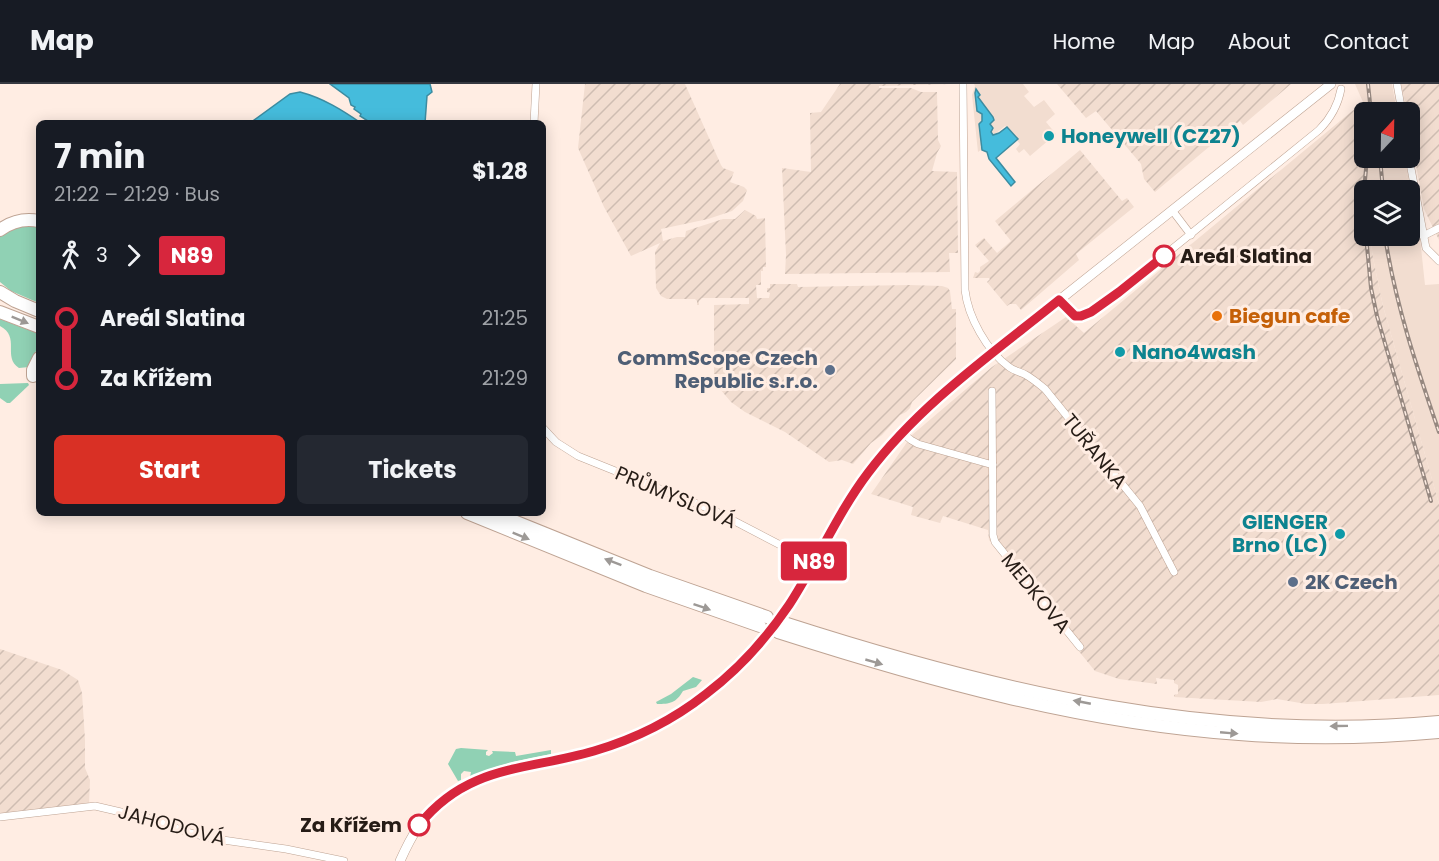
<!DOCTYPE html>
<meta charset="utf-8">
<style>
body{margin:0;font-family:Poppins,sans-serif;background:#242831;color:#f1f3f6;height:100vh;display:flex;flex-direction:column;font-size:22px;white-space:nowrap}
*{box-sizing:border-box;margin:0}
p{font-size:20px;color:#9ea1a6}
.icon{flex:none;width:33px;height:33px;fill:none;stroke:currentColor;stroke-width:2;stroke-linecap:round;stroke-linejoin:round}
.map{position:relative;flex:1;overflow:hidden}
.side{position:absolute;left:36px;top:36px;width:510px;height:396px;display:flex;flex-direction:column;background:#171b24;border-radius:9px;box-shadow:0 3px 15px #0003}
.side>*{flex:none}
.badge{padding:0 12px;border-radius:4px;font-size:21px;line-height:39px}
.needle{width:39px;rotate:22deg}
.tools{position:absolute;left:1354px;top:18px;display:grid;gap:12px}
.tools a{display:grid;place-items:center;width:66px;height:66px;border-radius:9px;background:#171b24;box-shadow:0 3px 15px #0003;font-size:30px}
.map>.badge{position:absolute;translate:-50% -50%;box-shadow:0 0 0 3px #fff}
.legs{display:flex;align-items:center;gap:9px;height:66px;padding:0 18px;font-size:20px}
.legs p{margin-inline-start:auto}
.head{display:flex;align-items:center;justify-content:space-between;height:102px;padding:0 18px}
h1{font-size:33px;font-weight:700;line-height:45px}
.action{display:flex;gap:12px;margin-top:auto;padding:12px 18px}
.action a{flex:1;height:69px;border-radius:9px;background:#d93025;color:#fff;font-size:24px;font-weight:700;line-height:69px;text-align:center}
.action a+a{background:#242831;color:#f1f3f6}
ul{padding:0 18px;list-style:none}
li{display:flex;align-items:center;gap:21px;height:60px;font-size:22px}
li i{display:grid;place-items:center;width:9px;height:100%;margin:0 8px;background:currentColor}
li i::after{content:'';width:15px;height:15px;margin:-8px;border:4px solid;border-radius:50%;background:#171b24}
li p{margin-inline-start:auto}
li:first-child i{background:linear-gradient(#0000 50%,currentColor 0)}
li:last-child i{background:linear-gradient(currentColor 50%,#0000 0)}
header{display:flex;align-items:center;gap:36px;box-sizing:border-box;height:84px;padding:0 30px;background:#171b24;border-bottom:2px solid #363941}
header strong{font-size:28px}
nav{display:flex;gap:33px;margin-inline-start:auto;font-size:21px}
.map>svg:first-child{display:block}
.built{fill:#f2ddd0}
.industrial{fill:url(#industrial-furrows)}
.grass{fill:#90d1b4}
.water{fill:#45bcdc;stroke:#3c8ca1;stroke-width:1.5}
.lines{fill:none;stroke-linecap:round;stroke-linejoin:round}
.street-casing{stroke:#bea393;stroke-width:8}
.secondary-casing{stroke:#bea393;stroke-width:10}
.highway-casing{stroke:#bea393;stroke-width:14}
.street{stroke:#fff;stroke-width:7}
.secondary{stroke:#fff;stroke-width:9}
.highway{stroke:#fff;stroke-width:12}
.rail-casing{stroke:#968880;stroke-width:4}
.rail{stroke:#ffede3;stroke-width:1.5;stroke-dasharray:4.5;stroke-linecap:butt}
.secondary-bridge-casing{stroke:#bea393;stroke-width:10;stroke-linecap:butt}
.secondary-bridge{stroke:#fff;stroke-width:9}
.oneway{fill:#9d9996}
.line-1-casing{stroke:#fff;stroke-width:14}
.line-1{stroke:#d7263d;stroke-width:9}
.culture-dot{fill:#0f9aa8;stroke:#ffede3;stroke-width:2}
.stop-1-dot{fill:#fff;stroke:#d7263d;stroke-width:3}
.food-dot{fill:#e8710a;stroke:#ffede3;stroke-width:2}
.service-dot{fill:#5c6f8a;stroke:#ffede3;stroke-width:2}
.labels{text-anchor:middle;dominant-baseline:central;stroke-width:6;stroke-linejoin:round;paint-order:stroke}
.culture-label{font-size:20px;font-weight:bold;fill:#0d838f;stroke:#ffede3;text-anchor:start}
.stop-label{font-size:20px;font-weight:bold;fill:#261c16;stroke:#ffede3;text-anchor:start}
.food-label{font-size:20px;font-weight:bold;fill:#c56008;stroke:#ffede3;text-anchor:start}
.service-label{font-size:20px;font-weight:bold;fill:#4e5e75;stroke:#ffede3;text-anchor:end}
.street-label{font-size:20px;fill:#261c16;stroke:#ffede3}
</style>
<header>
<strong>Map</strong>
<nav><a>Home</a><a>Map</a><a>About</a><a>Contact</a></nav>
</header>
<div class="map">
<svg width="1439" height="777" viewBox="0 0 1439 777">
<defs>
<pattern id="industrial-furrows" width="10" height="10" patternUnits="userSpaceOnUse" patternTransform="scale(1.5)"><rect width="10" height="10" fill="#f2ddd0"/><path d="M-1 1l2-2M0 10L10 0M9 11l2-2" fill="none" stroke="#cfbdb2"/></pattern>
</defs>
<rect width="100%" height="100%" fill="#ffede3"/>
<g class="built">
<path d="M974 0H1023L1029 8 1024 12 1034 23 1044 16 1055 30 1046 38 1056 50 1030 72 1024 65 1019 69 1016 65 1020 60 1005 42 980 62 982 65 978 68 972 11 975 2Z"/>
<path d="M1355 0H1392L1397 28H1365V74H1405L1417 143 1419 145 1425 201 1439 200V420L1383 222 1373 174 1370 152H1410V106H1366L1363 18Z"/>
</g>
<g class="industrial">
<path d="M585 0H685L721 81 723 84 734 88 730 98 744 103 747 106 743 117 732 127 708 135 661 145 663 157 677 153H685L686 147 723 135H735L745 126 756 132 757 135 765 134 766 183H763V187H761V201H756L757 214H769L770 209 767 208V204H770V200H797L798 203 909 201 942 202 948 204 950 207 952 225H956V275L912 318 910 324 906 328 900 331 882 351 871 359 853 380 842 376 829 378 785 348 745 328 731 318 720 305 714 297V221L749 220V214H702L699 217V221H697V217L695 215H667L661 212 656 204 655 168 660 159 631 172 604 123 578 64Z"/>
<path d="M840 0H951L879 2V4H911L921 8H937L938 56 941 62 937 69 932 87 957 88 958 169H949L950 188 785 190 786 171 782 84 811 88 810 29 821 28Z"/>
<path d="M1057 0H1291L1243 41 1240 37 1155 108 1144 95 1141 80 1096 27 1086 34Z"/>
<path d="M1401 0H1439V156L1424 125 1410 48V28H1407Z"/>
<path d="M1363 18 1366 106H1365V152H1370L1373 174 1383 222 1439 420V611L1323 620H1306L1277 615 1261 618 1174 613V611L1178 610V601L1174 599V596L1156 594 1157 600 1119 595 1095 587 1002 473 1001 468 989 456 988 446 943 432 940 439 911 431 913 423 871 410 912 351 992 283 1066 233 1084 249Z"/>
<path d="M1080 66 1122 117 1127 114 1134 123 1076 170 1079 176 1021 226 1016 220H1010L1007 222 987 198 990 195 989 194H973L975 188 978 189 980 187V183L989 177 975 161 984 154 997 169 1011 157 995 137Z"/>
<path d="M0 565 62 586 78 596 82 609 85 656V684L90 696 89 721 0 733Z"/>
</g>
<g class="grass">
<path d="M39 139V219L11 207 0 198V153C8 140 25 141 39 139Z"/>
<path d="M0 235 39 250V260L29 283 19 284C2 273 21 253 0 242Z"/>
<path d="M28 299 29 301 10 319H7L0 314V300Z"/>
<path d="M693 593 702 596 696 603 683 607C676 619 670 620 657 620L656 618 671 610Z"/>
<path d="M461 664 488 666 486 668V671L489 672 493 669 492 667 515 668 516 672 551 666V670C524 676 496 680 470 693L471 688 464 687 461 690V696L458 697 448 680 456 665Z"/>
</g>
<g class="water">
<path d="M330 0H430L432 8 427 12 425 39H371L360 32 361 30 354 25 355 23 351 21 349 14Z"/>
<path d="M976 5 980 11 978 13 993 33 994 36 990 40 993 44 991 48 993 51 999 49 1007 43 1018 55 996 74 1015 98 1011 102 989 75 987 68 982 66 979 40 982 37V30L977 27 975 9Z"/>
<path d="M300 8C323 14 342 26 361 39H250L290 10Z"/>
</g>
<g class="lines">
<defs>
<g id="street">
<path d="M963 0 965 206C968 233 987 267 1009 283 1014 287 1021 288 1026 291 1033 295 1039 300 1045 305L1140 422 1174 488"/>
<path d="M1397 0 1402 28"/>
<path d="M534 39 536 0"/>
<path d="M1409 74 1426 164 1439 177"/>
<path d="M1172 126 1191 151"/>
<path d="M1423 152 1439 144"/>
<path d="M1059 216C1063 221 1070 231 1077 233 1086 235 1110 214 1119 208L1319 46C1331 34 1338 22 1341 5"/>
<path d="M992 307 993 451 995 458 1080 563"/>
<path d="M543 344 556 358 578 372 717 428 813 478"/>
<path d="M901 348 911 356 918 360 993 381"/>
<path d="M0 733 95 722 151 735 184 747 209 754 286 765 344 777"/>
</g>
<g id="secondary">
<path d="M788 521 858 402 892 359 920 330 994 268 1331 0"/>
<path d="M400 777C405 766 410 755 417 745 466 676 539 687 609 662 668 642 718 607 759 561"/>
</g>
<g id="highway">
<path d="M0 146C12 137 24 134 39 137"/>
<path d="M0 208 15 217 39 227"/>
<path d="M0 228 39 243"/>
<path d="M33 292V286L39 274"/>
<path d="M467 429 646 502 760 542"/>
<path d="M494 429 650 492 767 533"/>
<path d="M784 539C998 608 1213 659 1439 638"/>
<path d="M778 548C928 596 1081 639 1239 650 1305 655 1373 654 1439 648"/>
</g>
</defs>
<use href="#street" class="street-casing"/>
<use href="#secondary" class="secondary-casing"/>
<use href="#highway" class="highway-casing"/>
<use href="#street" class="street"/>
<use href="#secondary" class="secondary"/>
<use href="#highway" class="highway"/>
<defs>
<g id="rail">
<path d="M1368 0 1371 28"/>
<path d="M1380 74 1383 106"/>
<path d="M1365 137 1364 107 1367 74"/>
<path d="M1366 152 1371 204 1377 232 1431 417"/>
<path d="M1385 152C1395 219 1417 284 1439 348"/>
</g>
</defs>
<use href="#rail" class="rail-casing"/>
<use href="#rail" class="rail"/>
<defs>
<path id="secondary-bridge" d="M759 561 788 521"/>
</defs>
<use href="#secondary-bridge" class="secondary-bridge-casing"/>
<use href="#secondary-bridge" class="secondary-bridge"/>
</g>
<defs><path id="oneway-solid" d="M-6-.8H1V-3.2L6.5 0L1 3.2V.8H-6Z" transform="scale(1.5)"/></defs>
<g class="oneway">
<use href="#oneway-solid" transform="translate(20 236) rotate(22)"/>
<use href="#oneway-solid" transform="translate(521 452) rotate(22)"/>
<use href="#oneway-solid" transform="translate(613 478) rotate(-159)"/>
<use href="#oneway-solid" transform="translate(702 523) rotate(19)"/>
<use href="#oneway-solid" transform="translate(874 578) rotate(16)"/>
<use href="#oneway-solid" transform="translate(1082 618) rotate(-169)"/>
<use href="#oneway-solid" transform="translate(1339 642) rotate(179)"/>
<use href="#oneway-solid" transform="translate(1229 649) rotate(5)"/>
</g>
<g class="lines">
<defs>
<path id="line-1" d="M419 741C468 680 526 687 594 667 635 655 673 636 706 610 739 585 766 555 789 521 817 478 837 430 868 389 920 320 992 270 1059 216L1075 232H1081L1091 228 1119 208 1164 172"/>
</defs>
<use href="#line-1" class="line-1-casing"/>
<use href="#line-1" class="line-1"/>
</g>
<g class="culture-dot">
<circle cx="1049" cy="52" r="6"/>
<circle cx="1120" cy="268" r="6"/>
<circle cx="1340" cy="450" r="6"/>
</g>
<g class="stop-1-dot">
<circle cx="1164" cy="172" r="10"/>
<circle cx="419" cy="741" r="10"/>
</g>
<circle class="food-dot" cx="1217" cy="232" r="6"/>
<g class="service-dot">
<circle cx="830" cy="286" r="6"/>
<circle cx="1293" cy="498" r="6"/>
</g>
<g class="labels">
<g class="culture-label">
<text x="1061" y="52">Honeywell (CZ27)</text>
<text x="1132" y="268">Nano4wash</text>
<text x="1328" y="438" text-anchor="end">GIENGER<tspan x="1328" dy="23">Brno (LC)</tspan></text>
</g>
<g class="stop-label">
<text x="1180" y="172">Areál Slatina</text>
<text x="402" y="741" text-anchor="end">Za Křížem</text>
</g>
<g class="food-label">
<text x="1229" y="232">Biegun cafe</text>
</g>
<g class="service-label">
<text x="818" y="274">CommScope Czech<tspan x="818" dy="23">Republic s.r.o.</tspan></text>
<text x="1305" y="498" text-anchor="start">2K Czech</text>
</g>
<g class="street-label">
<text transform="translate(1095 367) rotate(51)">TUŘANKA</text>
<text transform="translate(676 413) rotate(23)">PRŮMYSLOVÁ</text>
<text transform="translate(1036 509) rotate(51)">MEDKOVA</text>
<text transform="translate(172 741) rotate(15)">JAHODOVÁ</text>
</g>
</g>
</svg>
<div class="tools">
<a><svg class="needle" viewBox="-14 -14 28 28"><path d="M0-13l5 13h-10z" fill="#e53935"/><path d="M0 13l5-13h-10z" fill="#9ea1a6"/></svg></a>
<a><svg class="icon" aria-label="layers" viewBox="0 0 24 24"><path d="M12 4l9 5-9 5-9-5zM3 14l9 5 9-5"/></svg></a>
</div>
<b class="badge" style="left:814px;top:477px;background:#d7263d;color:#fff">N89</b>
<section class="side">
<div class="head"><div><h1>7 min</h1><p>21:22 – 21:29 · Bus</p></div><b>$1.28</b></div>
<div class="legs"><svg class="icon" aria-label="walk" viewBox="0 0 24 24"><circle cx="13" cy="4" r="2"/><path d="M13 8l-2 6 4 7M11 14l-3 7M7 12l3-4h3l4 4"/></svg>3<svg class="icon" aria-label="forward" viewBox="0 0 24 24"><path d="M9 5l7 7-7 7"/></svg><b class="badge" style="background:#d7263d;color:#fff">N89</b></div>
<ul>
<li><i style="color:#d7263d"></i><b>Areál Slatina</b><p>21:25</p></li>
<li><i style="color:#d7263d"></i><b>Za Křížem</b><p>21:29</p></li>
</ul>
<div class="action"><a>Start</a><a>Tickets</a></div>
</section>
</div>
